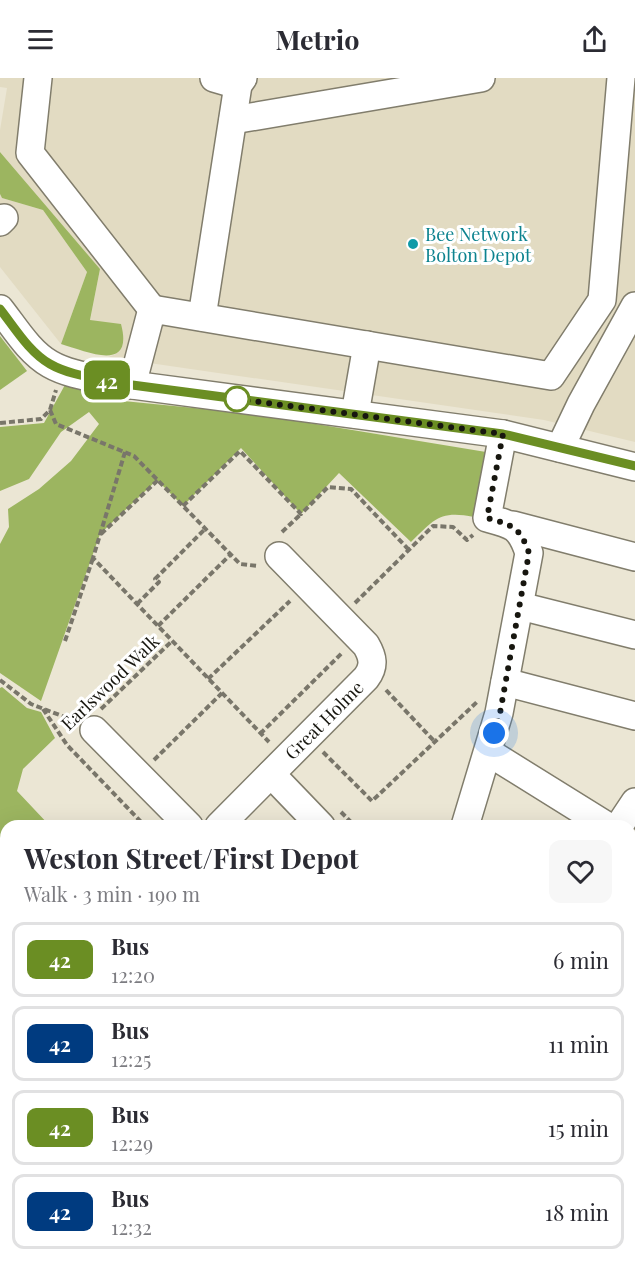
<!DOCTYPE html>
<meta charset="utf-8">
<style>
body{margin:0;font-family:"Playfair Display",serif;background:#f7f7f7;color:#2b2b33;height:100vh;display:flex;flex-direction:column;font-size:22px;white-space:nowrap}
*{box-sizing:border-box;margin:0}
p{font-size:20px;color:#7c7c81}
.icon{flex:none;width:33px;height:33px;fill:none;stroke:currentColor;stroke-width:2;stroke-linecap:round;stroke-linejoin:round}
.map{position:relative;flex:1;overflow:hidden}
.panel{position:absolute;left:0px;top:742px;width:636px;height:452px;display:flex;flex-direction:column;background:#fff;border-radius:18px 18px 0 0;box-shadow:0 6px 24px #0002}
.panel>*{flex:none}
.badge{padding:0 12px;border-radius:9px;font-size:21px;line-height:39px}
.you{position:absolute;width:30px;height:30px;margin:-15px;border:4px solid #fff;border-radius:50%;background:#1a73e8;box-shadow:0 0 0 9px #1a73e833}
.map>.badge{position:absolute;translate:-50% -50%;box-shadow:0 0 0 3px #fff}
.round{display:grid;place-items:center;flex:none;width:63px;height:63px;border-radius:12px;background:#f7f7f7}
.overview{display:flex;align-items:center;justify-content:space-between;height:102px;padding:0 24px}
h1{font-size:28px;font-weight:700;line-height:45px}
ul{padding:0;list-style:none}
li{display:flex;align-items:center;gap:18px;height:75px;margin:0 12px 9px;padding:0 12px;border:3px solid #e1e1e2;border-radius:12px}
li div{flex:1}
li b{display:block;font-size:22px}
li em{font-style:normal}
li .badge{min-width:66px;font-weight:700;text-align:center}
header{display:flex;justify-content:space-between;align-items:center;height:78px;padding:0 24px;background:#fff;font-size:27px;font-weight:700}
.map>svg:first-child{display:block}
.built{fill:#e2dbc2}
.green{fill:#bacf8d}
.forest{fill:#9cb560}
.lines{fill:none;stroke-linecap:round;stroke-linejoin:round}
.minor-casing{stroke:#817d6c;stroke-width:30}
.path{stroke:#79766a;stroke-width:4;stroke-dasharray:6 3;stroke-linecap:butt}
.minor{stroke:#fff;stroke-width:27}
.line-casing{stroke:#fff;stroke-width:14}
.line{stroke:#6b8e23;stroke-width:9}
.walk{stroke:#17160f;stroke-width:6;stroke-dasharray:0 10.8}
.culture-dot{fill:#0f9aa8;stroke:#fff;stroke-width:2}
.stop-dot{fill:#fff;stroke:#6b8e23;stroke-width:3}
.labels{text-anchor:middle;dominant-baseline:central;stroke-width:6;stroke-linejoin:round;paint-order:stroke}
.culture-label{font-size:18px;fill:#0d838f;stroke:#fff;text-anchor:start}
.street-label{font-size:18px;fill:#17160f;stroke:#fff}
</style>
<header><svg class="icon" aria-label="menu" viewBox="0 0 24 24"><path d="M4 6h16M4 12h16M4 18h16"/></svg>Metrio<svg class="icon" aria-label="share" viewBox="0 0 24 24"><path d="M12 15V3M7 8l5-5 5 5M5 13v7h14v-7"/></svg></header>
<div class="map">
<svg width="635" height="1193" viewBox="0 0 635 1193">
<rect width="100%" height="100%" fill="#ebe6d4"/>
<g class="built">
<path d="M0 0H635V364L544 342 108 279 116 276 90 243 100 191 0 74V52L7 10 0 9Z"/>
<path d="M0 116 2 120 43 132 87 194 61 266 0 189Z"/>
<path d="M22 1188H235L243 1193H20Z"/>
</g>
<path class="green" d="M0 998 6 1004V1188H22L20 1193H0Z"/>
<g class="forest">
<path d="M0 74 100 191 90 242 121 246C134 295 88 274 61 266L87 194 43 132 2 120 0 116Z"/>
<path d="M0 258 27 293 0 312Z"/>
<path d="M66 305 103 321 255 336 486 374 474 439C439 432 434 442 411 464L339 395 301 436 241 370 183 428 157 402 100 456 41 623 0 595V466L9 449 8 431 39 411 71 383 99 346 89 334 61 354 29 401 0 413V349L44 345Z"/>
<path d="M2 609 27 630 41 634 55 660 23 691 17 713 50 748H6V817L0 823V610Z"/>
<path d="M635 903V1001L630 998V910Z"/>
</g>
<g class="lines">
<defs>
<g id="minor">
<path d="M38 0 30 75 152 231"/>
<path d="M214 0 238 7"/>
<path d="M233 42 481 0"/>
<path d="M0 144 4 140"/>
<path d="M0 231C15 250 29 274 50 286 69 297 96 300 117 305L503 356 635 389"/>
<path d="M202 239 238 7 243 0"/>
<path d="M132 307 152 231 551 298 602 222 621 0"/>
<path d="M355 336 367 267"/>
<path d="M560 370 581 326 635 228"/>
<path d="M513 447 635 479"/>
<path d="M520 528 635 557"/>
<path d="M505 604 635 638"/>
<path d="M94 652 189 748"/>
<path d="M488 674 607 748"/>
<path d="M271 696 321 748"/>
<path d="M219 748 366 600C375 588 373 579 366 567L279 478"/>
<path d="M465 748 499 635 529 475C520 448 513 447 487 440L503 356"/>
<path d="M619 748 635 724"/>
<path d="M630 846 635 849"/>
<path d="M0 877 6 883"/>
<path d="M630 881 635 873"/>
<path d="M630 1006 635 1009"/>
<path d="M630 1105 635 1108"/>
<path d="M278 1188 286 1193"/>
<path d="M444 1188 452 1193"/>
<path d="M609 1188 617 1193"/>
</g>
</defs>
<use href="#minor" class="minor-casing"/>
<g class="path">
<path d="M50 332 56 346 134 378 240 486 258 488"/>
<path d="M0 345 41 341 50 332 56 312"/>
<path d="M125 374 93 480 269 664"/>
<path d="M183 428 240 373 301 436 328 409 351 411 409 472"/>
<path d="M282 454 301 436"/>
<path d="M101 456 158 402"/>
<path d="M355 525 433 448 453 449 467 462 473 457"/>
<path d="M137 526 159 504 155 501 205 451"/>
<path d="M158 548 231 476"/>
<path d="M65 563 93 480"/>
<path d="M208 601 290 523"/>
<path d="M0 602 31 626 75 643"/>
<path d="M386 612 435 664"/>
<path d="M43 631 67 667 145 748"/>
<path d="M101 631 172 563"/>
<path d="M260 656 343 574"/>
<path d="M323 674 372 723 477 624"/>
<path d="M154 682 222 615"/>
<path d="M341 734 355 748"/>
</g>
<use href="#minor" class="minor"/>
</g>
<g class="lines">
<defs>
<path id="line" d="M0 231C15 250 29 274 50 286 69 297 96 300 117 305L503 356 635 388"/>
</defs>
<use href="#line" class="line-casing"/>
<use href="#line" class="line"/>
<path class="walk" d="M237 321 503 356 487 440C512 447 520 449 529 475L500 635 494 655"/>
</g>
<circle class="culture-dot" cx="413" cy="166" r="6"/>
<circle class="stop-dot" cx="237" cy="321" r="12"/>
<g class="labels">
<g class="culture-label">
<text x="425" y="156">Bee Network<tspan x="425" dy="21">Bolton Depot</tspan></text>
</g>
<g class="street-label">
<text transform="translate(110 604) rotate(-44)">Earlswood Walk</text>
<text transform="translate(324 642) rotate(-45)">Great Holme</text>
</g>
</g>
</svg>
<div class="you" style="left:494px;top:655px"></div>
<b class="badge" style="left:107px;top:302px;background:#6b8e23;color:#fff">42</b>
<section class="panel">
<div class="overview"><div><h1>Weston Street/First Depot</h1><p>Walk · 3 min · 190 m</p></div><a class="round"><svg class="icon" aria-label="heart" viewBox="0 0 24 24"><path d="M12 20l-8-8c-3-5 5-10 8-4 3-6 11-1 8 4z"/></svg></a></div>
<ul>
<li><span class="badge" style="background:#6b8e23;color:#fff">42</span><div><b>Bus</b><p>12:20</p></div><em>6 min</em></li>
<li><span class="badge" style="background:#003b80;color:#fff">42</span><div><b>Bus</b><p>12:25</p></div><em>11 min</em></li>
<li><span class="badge" style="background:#6b8e23;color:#fff">42</span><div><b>Bus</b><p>12:29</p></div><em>15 min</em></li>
<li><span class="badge" style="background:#003b80;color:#fff">42</span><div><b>Bus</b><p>12:32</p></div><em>18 min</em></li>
</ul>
</section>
</div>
